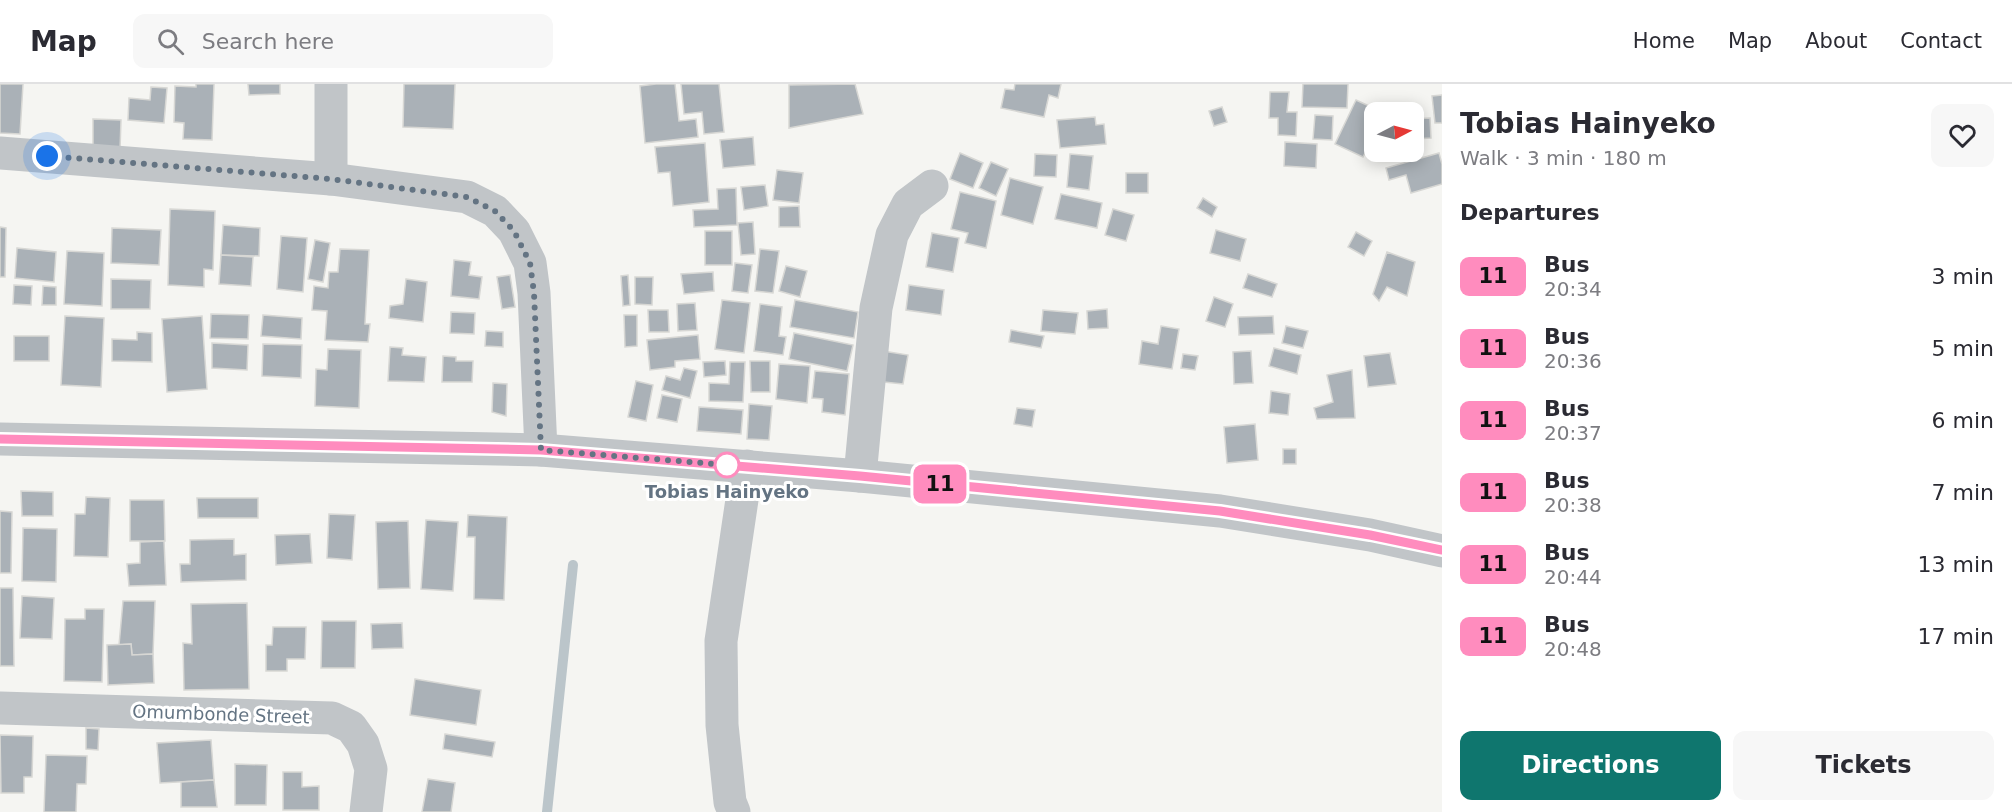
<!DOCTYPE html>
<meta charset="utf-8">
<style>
body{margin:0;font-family:"DejaVu Sans",sans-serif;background:#f7f7f7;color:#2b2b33;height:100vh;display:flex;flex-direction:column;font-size:22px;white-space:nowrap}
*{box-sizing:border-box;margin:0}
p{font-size:20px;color:#7c7c81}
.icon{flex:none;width:33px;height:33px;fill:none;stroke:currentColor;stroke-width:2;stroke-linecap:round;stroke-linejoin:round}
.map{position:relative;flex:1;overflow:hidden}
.sheet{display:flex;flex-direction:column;background:#fff;width:570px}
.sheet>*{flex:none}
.badge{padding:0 12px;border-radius:9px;font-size:21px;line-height:39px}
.needle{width:39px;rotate:84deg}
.fabs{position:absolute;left:1364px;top:18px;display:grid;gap:12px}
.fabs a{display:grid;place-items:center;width:60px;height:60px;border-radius:12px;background:#fff;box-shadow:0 3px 15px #0003;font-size:30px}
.you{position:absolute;width:30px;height:30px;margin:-15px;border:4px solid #fff;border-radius:50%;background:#1a73e8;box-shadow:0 0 0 9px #1a73e833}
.map>.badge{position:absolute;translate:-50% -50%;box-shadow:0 0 0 3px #fff}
h2{padding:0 18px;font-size:22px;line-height:54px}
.round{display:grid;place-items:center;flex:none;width:63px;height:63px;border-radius:12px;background:#f7f7f7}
.summary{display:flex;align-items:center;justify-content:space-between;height:102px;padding:0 18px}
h1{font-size:28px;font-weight:600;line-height:45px}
.cta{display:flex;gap:12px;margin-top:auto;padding:12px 18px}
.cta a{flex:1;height:69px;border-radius:12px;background:#0f766e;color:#fff;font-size:24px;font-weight:600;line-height:69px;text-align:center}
.cta a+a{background:#f7f7f7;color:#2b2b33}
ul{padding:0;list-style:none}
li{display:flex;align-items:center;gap:18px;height:72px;padding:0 18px}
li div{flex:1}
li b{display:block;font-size:22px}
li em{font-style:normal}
li .badge{min-width:66px;font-weight:700;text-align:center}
header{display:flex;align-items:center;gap:36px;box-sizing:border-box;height:84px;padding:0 30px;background:#fff;border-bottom:2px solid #e1e1e2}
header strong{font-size:28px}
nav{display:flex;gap:33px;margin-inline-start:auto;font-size:21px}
.search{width:420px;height:54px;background:#f7f7f7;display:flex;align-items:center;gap:15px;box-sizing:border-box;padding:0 21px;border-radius:12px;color:#7c7c81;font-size:22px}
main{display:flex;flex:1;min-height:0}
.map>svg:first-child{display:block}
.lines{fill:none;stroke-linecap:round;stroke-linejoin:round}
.stream{stroke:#bbc5ca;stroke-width:10}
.building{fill:#aab1b7;stroke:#d7d7d4;stroke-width:1.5}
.minor{stroke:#c1c5c8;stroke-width:33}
.line-casing{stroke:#fff;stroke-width:14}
.line{stroke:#ff8cbe;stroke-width:9}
.walk{stroke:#647483;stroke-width:6;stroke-dasharray:0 10.8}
.stop-dot{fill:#fff;stroke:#ff8cbe;stroke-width:3}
.labels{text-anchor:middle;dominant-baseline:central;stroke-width:6;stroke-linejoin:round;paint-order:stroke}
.stop-label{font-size:18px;font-weight:bold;fill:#647483;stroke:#fff}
.street-label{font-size:18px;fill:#647483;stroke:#fff}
</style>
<header>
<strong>Map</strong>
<div class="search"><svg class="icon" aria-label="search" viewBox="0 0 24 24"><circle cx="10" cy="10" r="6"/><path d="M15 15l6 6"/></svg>Search here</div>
<nav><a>Home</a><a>Map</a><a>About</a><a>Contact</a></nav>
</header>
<main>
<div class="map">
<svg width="1442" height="728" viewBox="0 0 1442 728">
<rect width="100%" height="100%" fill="#f5f5f2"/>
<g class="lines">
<path class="stream" d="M547 728 573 481"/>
</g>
<g class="building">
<path d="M0 0H23L20 50 0 49Z"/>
<path d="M196 0H214L212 56 183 55 184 39 174 38 175 2 196 3Z"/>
<path d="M248 0H280V10L249 11Z"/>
<path d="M404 0H455L453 45 403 43Z"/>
<path d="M656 0H675L679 37 696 35 698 53 645 59 640 2Z"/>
<path d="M681 0H719L724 48 704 50 702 28 684 30Z"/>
<path d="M855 0 863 30 789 44V1Z"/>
<path d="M1015 0H1061L1058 14 1049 11 1044 33 1001 24 1005 5 1014 6Z"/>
<path d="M1303 0H1348L1347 24 1302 23Z"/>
<path d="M151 3 167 4 164 39 128 36 129 14 150 16Z"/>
<path d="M1270 8H1289L1287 28H1297L1296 52 1278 51V34H1269Z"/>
<path d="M1442 11V39H1435L1432 12Z"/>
<path d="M1356 16 1382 28H1374V51L1363 73 1335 60Z"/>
<path d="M1222 23 1227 38 1214 42 1209 27Z"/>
<path d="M1315 31 1333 32 1332 56 1313 55Z"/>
<path d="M1095 33 1096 41 1104 40 1106 60 1060 64 1057 36Z"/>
<path d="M1430 34 1431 54 1413 55V35Z"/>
<path d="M93 35 121 36 120 66 93 64Z"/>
<path d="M753 53 755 81 723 84 720 56Z"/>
<path d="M1285 58 1317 60 1316 84 1284 82Z"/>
<path d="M705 59 709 118 673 122 670 88 658 89 655 63Z"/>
<path d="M960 69 983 79 973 104 950 95Z"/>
<path d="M1439 69 1442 80V100L1411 109 1406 91 1389 96 1386 84Z"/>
<path d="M1035 70 1057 71 1056 93 1034 92Z"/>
<path d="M1070 70 1093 72 1089 106 1067 103Z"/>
<path d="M991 78 1008 85 996 112 979 104Z"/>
<path d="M777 86 803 89 799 119 773 116Z"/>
<rect x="1126" y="89" width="22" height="20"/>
<path d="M1010 94 1043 103 1033 140 1001 131Z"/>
<path d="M765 101 768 122 744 126 741 103Z"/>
<path d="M736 104 737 141 694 143 693 126 718 125 717 105Z"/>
<path d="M960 108 996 117 986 164 965 159 968 149 951 145Z"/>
<path d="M1061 110 1102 119 1097 144 1055 135Z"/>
<path d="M1203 114 1217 123 1212 133 1197 124Z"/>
<path d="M799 122 800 143H779V123Z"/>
<path d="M170 125 215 127 213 186 204 185V203L168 201Z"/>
<path d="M1113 125 1134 131 1126 157 1105 151Z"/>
<path d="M753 138 755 170 741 171 738 139Z"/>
<path d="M223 141 260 144 259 172 221 171Z"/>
<path d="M0 143 6 144 5 193H0Z"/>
<path d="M112 144 161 146 159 181 111 179Z"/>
<path d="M1216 146 1246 155 1240 177 1210 169Z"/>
<rect x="705" y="147" width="27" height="34"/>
<path d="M1356 148 1372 157 1364 172 1348 163Z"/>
<path d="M932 149 959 154 953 188 926 183Z"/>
<path d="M281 152 307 154 303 208 277 205Z"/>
<path d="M315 156 330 159 323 198 308 195Z"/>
<path d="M17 164 56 168 54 198 15 194Z"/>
<path d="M340 165 369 166 365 240H370L368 258 325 256 327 227 312 226 314 202 328 204 329 188H338Z"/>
<path d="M760 165 779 167 773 209 755 207Z"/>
<path d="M67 167 104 169 102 222 64 220Z"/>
<path d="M1387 168 1415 178 1407 212 1387 203 1379 217 1373 210Z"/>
<path d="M221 171 253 173 251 202 219 200Z"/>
<path d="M454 176 471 178 469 191 482 193 479 215 451 212Z"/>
<path d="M735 179 752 181 748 209 732 207Z"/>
<path d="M786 182 807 187 800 213 779 207Z"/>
<path d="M713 188 714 207 684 210 681 190Z"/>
<path d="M1248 190 1277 200 1272 213 1243 204Z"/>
<path d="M510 191 515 223 502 225 497 193Z"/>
<path d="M628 191 630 221 623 222 621 192Z"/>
<path d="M635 193H653L652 221 635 220Z"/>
<path d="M111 195 151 196 150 225H111Z"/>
<path d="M406 195 427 198 423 238 389 234 390 222 403 220Z"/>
<path d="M14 201 32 202 31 221 13 220Z"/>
<path d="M909 201 944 206 941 231 906 226Z"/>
<path d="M43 202 56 203V221H42Z"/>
<path d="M1214 213 1233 220 1225 243 1206 237Z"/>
<path d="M722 216 750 219 744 269 715 265Z"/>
<path d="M795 216 858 228 854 254 790 243Z"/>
<path d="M695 219 697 246 678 247 677 220Z"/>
<path d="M760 220 782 223 779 252 786 253 783 271 754 267Z"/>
<path d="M1107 225 1108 244 1088 245 1087 227Z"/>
<path d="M648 226H668L669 248H649Z"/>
<path d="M1043 226 1078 229 1075 250 1041 247Z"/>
<path d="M451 228 475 229 474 250 450 249Z"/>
<path d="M211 230 249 231 248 255 210 254Z"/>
<path d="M263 231 302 234 301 255 261 252Z"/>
<path d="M624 231H637V262L625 263Z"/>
<path d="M65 232 104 234 101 303 61 301Z"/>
<path d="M202 232 207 305 167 308 162 235Z"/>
<path d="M1273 232 1274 250 1239 251 1238 233Z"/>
<path d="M1161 242 1179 245 1172 285 1139 280 1142 257 1158 260Z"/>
<path d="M1286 242 1308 247 1303 264 1282 259Z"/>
<path d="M1011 246 1044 252 1041 264 1009 258Z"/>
<path d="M486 247 503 248V263L485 262Z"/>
<path d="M137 248 152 249V278L112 277V255L137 256Z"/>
<path d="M794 249 853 261 847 287 789 275Z"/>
<path d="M698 251 700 275 675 277V283L650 286 647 256Z"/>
<rect x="14" y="252" width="35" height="25"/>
<path d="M212 259 248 261 247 286 212 284Z"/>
<path d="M263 260 302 261 301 294 262 292Z"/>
<path d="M390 263 403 264 402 271 426 273 424 298 388 297Z"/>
<path d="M1274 264 1301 271 1297 290 1269 282Z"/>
<path d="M328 265 361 266 359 324 315 322 316 285 327 286Z"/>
<path d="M883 267 908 271 903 300 874 297Z"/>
<path d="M1251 267 1253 299 1234 300 1233 268Z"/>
<path d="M1390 269 1396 300 1368 303 1364 272Z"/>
<path d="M1183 270 1198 272 1195 286 1181 284Z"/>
<path d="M443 272 456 273V277H473L472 298H442Z"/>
<path d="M725 277 726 291 704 293 703 278Z"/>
<path d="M750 277H770V308H751Z"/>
<path d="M730 278H745L743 318 709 317V299L729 300Z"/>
<path d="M779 280 810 282 807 319 776 315Z"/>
<path d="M684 284 697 287 690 314 662 306 666 292 680 296Z"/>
<path d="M1352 286 1355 334 1317 335 1314 324 1333 318 1327 291Z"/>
<path d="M815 287 849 290 845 331 822 328 823 315 812 314Z"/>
<path d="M636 297 653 301 646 337 628 333Z"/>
<path d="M493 299 507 300 506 332 492 328Z"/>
<path d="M1271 307 1290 310 1288 331 1269 329Z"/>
<path d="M662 311 682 315 677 338 657 334Z"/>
<path d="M749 320 772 322 769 356 747 355Z"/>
<path d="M699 323 743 326 741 350 697 347Z"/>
<path d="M1017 324 1035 326 1032 343 1014 340Z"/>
<path d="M1255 340 1258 376 1227 379 1224 343Z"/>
<rect x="1283" y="365" width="13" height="15"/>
<path d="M21 407 53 408V432H22Z"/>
<path d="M86 413 110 414 108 473 74 472 75 430H85Z"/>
<path d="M197 414H258V434H198Z"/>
<path d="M130 416H164L165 457H130Z"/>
<path d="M0 427 12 428 11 489H0Z"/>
<path d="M329 430 355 431 352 476 327 474Z"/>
<path d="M468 431 507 433 504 516 474 515 475 453H467Z"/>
<path d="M426 436 458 438 453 507 421 505Z"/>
<path d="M408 437 410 504 378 505 376 438Z"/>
<path d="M23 444 57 445 56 498 22 497Z"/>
<path d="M310 450 312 479 276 481 275 451Z"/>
<path d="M234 455V471L246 470V496L181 498 180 480H190V456Z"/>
<path d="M164 457 166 501 129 502 127 480 140 479V458Z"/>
<path d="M0 504H13L14 582H0Z"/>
<path d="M22 512 54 514 52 555 20 554Z"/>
<path d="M123 517H155L153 570 132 571 131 560 119 561Z"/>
<path d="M247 519 249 605 184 606 183 559 192 560 191 520Z"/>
<path d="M85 525H104L102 598 64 597 65 535H85Z"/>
<path d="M322 537H356L355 584H321Z"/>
<path d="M402 539 403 564 372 565 371 540Z"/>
<path d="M273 543H306L305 575H287V587H266V561H272Z"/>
<path d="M131 560 132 571 153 570 154 599 108 601 107 561Z"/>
<path d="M415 595 481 606 476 641 410 631Z"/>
<path d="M86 644 99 645 98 666 86 665Z"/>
<path d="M445 650 495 658 492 673 443 665Z"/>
<path d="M0 651 33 652 32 693H24V709H1Z"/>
<path d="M211 656 214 696 160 699 157 659Z"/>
<path d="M46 671 87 672 86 700H77L76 728H44Z"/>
<path d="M235 680 267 681 266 721H235Z"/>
<path d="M283 688H302V703L319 702V726H283Z"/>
<path d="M428 695 455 699 451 728H422Z"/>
<path d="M214 696 217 723H181V698Z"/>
</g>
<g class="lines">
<g class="minor">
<path d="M0 69 331 95 467 113 495 127 514 147 530 179 534 209 541 366"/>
<path d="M331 95V0"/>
<path d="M0 355 541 366 860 392 1220 427 1370 451 1442 467"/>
<path d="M860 392 876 224 892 151 908 120 932 102"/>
<path d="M0 624 332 634 351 643 363 660 371 685 366 728"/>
<path d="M734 728 730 718 722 641 721 557 747 382"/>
</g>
</g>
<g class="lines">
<defs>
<path id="line" d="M0 355 541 366 860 392 1220 427 1370 451 1442 466"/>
</defs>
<use href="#line" class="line-casing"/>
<use href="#line" class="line"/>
<path class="walk" d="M47 72 331 95 467 113 495 127 514 147 530 179 534 209 541 366 727 381"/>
</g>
<circle class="stop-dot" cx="727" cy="381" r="12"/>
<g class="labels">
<g class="stop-label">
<text x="727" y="407">Tobias Hainyeko</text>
</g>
<g class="street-label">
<text transform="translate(221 630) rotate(2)">Omumbonde Street</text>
</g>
</g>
</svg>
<div class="fabs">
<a><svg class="needle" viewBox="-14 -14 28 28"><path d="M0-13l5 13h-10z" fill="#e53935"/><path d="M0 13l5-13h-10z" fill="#7c7c81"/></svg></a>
</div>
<div class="you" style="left:47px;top:72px"></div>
<b class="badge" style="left:940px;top:400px;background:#ff8cbe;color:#111">11</b>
</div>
<section class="sheet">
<div class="summary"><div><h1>Tobias Hainyeko</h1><p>Walk · 3 min · 180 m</p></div><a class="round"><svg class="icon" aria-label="heart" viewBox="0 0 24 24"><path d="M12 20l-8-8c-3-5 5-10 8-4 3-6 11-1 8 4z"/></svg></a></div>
<h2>Departures</h2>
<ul>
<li><span class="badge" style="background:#ff8cbe;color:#111">11</span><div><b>Bus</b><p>20:34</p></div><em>3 min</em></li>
<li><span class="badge" style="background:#ff8cbe;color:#111">11</span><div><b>Bus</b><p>20:36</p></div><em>5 min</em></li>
<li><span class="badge" style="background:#ff8cbe;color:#111">11</span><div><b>Bus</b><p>20:37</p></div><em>6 min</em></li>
<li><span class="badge" style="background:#ff8cbe;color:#111">11</span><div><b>Bus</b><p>20:38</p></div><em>7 min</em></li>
<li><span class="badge" style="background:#ff8cbe;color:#111">11</span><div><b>Bus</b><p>20:44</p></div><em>13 min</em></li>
<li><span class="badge" style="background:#ff8cbe;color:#111">11</span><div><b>Bus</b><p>20:48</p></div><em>17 min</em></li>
</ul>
<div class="cta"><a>Directions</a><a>Tickets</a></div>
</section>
</main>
